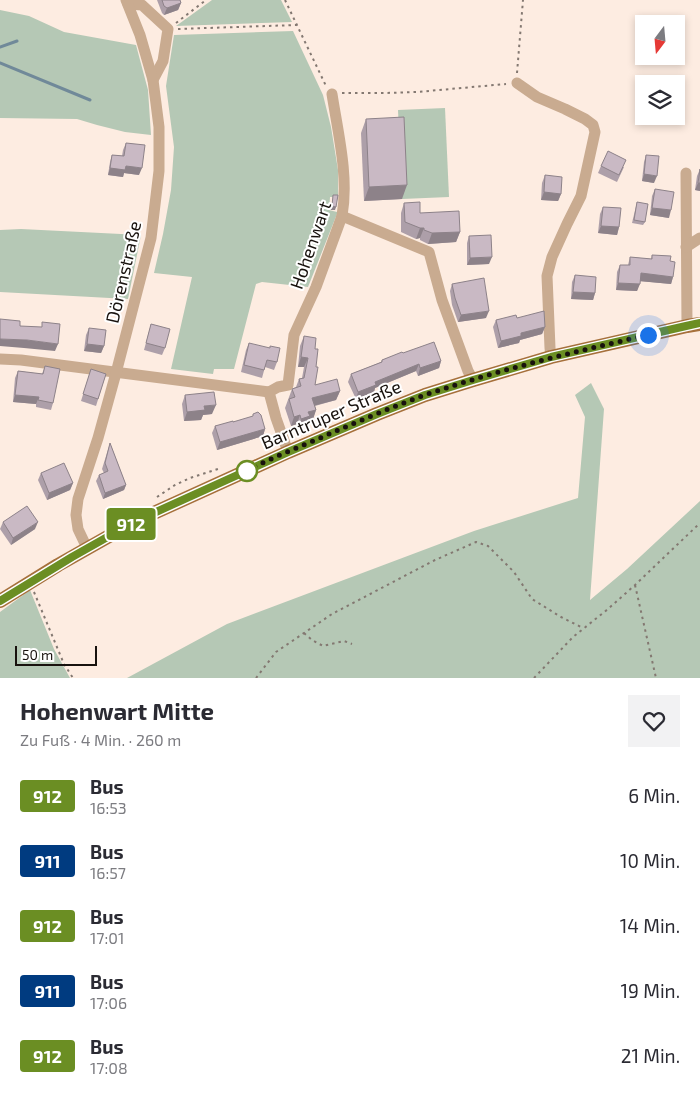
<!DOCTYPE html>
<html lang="de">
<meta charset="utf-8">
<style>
body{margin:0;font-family:"Exo 2",sans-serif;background:#f2f2f3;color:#2b2b33;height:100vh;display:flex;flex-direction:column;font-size:19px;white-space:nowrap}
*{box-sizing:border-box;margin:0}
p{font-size:16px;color:#7c7c81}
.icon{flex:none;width:28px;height:28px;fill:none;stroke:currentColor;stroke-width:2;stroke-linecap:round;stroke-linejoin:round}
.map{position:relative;height:678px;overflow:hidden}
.details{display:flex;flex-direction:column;background:#fff;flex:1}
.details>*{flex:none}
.badge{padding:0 10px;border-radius:4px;font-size:18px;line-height:32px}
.needle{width:32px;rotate:196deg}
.buttons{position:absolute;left:635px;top:15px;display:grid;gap:10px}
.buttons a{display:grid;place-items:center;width:50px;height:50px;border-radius:0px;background:#fff;box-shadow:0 2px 8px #0003;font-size:25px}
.scale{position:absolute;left:15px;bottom:12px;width:82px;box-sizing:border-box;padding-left:5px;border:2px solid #18120e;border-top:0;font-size:14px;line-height:18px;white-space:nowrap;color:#18120e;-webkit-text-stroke:4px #fff;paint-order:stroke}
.you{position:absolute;width:25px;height:25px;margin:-12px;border:4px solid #fff;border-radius:50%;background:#1a73e8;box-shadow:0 0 0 8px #1a73e833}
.map>.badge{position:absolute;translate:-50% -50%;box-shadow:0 0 0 2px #fff}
.round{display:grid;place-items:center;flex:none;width:52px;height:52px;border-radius:0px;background:#f2f2f3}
.overview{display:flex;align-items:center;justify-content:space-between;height:85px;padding:0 20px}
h1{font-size:24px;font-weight:700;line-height:38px}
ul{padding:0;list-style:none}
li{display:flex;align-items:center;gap:15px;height:65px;padding:0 20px}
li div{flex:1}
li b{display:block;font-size:19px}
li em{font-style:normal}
li .badge{min-width:55px;font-weight:700;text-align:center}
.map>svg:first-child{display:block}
.green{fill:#b5c8b5}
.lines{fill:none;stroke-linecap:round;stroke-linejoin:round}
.stream{stroke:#708999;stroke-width:3}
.path{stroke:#837871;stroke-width:2;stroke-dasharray:2.5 4;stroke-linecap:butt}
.minor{stroke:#c9ab90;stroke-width:11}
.major{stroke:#a6703b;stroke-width:14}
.wall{fill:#ad9fa9}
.shaded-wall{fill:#8d8289}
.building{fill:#c9b9c4;stroke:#8d8289}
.line-casing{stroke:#fff;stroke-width:11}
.line{stroke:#6b8e23;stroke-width:8}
.walk{stroke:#18120e;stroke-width:5;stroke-dasharray:0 9}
.stop-dot{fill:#fff;stroke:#6b8e23;stroke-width:2.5}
.labels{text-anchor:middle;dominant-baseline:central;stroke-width:4;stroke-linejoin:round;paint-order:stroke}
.street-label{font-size:18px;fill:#18120e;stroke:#fff}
</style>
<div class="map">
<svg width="700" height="678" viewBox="0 0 700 678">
<rect width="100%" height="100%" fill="#fdece1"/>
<g class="green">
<path d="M212 0H281L292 22 176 26Z"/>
<path d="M0 10 29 16 64 32 136 45 148 90 151 135 125 132 97 125 77 119 0 118Z"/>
<path d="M293 31 323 95 331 127 338 170V197H330L329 210 337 212V214L308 287 262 282 256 284 234 369H214L213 374 171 369 192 277 154 273 163 234 171 190 174 147 166 86 174 35Z"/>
<path d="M445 108 449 197 402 199 398 110Z"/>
<path d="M21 229 141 235 128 299 0 292V230Z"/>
<path d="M591 383 604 409 590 600 627 569 700 501V678H127L227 624 474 531 578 498 585 417 575 395Z"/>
<path d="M30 590 54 649 70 678H0V612Z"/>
</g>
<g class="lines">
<g class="stream">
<path d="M0 47 17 41"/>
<path d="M0 63 90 100"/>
</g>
<g class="path">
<path d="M285 0 326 86"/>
<path d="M176 23 206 0"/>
<path d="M178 29 296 25"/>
<path d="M517 73 523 0"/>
<path d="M342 93H385L417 92 506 84"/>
<path d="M157 497 175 485 190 478 218 469"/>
<path d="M635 585 656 678"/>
<path d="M34 592 64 664 73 678"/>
<path d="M304 633 312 640 323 646 344 641 352 644"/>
<path d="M256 678 276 652 332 614 435 560 476 542 488 546 514 572 532 599 561 617 583 628"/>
<path d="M534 678 573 637 608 609 635 585 700 523"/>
</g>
<g class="minor">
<path d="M128 4 142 5 168 29 163 61 153 80"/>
<path d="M517 83 537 97 565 109 585 119 593 125 595 132 581 196 567 224 552 257 547 276 550 348 551 357"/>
<path d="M686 173 687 326"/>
<path d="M342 216 429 252 442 300 468 371 473 380"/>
<path d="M686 247 700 238"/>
<path d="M0 359 21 360 269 392"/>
<path d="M288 452 276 418 269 392 278 387 288 385 294 335 316 287 342 216C349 177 338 133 332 94"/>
<path d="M87 548 78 529 76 515 78 499 98 438 116 373 151 238 159 171V127L153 80 140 35 126 0"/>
</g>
<path class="major" d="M0 601 58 565 134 522 288 452 377 414 425 395 473 380 551 357 687 326 700 324"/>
</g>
<g class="wall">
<path d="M157 0H180L181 3 178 10 164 15 162 13Z"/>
<path d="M366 119 402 199 364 201 361 133Z"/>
<path d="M126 143 139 175 124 173 123 177 108 175 110 162 112 155 122 156 123 150Z"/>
<path d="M646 155 654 183 642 181 644 162Z"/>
<path d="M601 166 624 167 617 182 598 173Z"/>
<path d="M700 169V191L695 190 697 176Z"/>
<path d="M545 175 561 194 558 201 541 200 542 183Z"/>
<path d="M655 189 669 218 650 215 652 196Z"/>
<path d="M637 202 645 222 643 225 632 223Z"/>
<path d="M404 203 420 213 460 232 456 242 428 244 420 240V238L416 239 401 232V213Z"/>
<path d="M603 207 619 227 617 235 598 233 600 214Z"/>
<path d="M469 236 489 264 467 265V243Z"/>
<path d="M652 255 670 261 673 277 671 284 640 281 637 291 616 290 617 272 620 265H628L630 257 651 259Z"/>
<path d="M575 275 595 293 593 300 571 299 572 282Z"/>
<path d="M452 284 486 318 458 322 452 305 450 291Z"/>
<path d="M517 318 545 327 542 334 520 340 519 343 498 348 493 327 496 320Z"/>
<path d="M151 324 165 348 162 355 144 350Z"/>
<path d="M89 328 104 346 101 353 84 351 86 335Z"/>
<path d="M304 336 315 349 316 367 315 385 340 391 336 400 315 406 316 410 313 419 308 421 306 426 298 428 297 424 291 426 285 408 292 389 296 387 299 379 302 378 304 367H298L300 346Z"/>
<path d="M249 343 277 362 274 370 265 367 262 378 241 372 246 350Z"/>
<path d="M403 353 441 361 439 368 418 376 416 371 375 388 374 392 356 399 348 382 351 374 381 362 382 360Z"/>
<path d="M45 366 53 403 51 410 36 407V404L13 402 15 378 18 371 42 374Z"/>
<path d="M91 369 106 374 96 406 81 401Z"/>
<path d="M185 395 212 414 203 415 201 420 184 421 182 404Z"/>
<path d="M233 422 265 429 263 436 217 450 212 433 215 426Z"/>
<path d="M110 443 126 485 124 490 103 499 96 481 99 475 104 473 102 469Z"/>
<path d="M41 473 73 483 70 490 47 500 38 480Z"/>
<path d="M3 522 35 529 11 545 0 529Z"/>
</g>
<g class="shaded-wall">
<path d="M181 3 178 10 164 15 167 8Z"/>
<path d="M126 166 142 168 139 175 124 173 123 177 108 175 110 168Z"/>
<path d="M644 174 657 176 654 183 642 181Z"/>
<path d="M698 183H700V191L695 190Z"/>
<path d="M407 185 402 199 364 201 369 187Z"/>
<path d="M544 192 561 194 558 201 541 200Z"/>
<path d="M332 206 336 207 335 210H330Z"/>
<path d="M652 208 671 210 669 218 650 215Z"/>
<path d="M601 226 619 227 617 235 598 233Z"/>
<path d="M420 228H424L420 238 416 239Z"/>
<path d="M460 232 456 242 428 244 432 233Z"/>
<path d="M492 257 489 264 467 265 470 258Z"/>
<path d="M641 273 673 277 671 284 638 281Z"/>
<path d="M618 283 640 284 637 291 616 290Z"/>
<path d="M573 292 595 293 593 300 571 299Z"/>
<path d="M489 311 486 318 458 322 461 315Z"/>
<path d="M545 327 542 334 520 340 519 343 498 348 501 341 521 333Z"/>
<path d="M0 339 27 340 58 344 55 351 24 348 0 346Z"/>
<path d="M87 344 104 346 101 353 84 351Z"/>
<path d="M301 357 308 358 304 367H298Z"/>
<path d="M441 361 439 368 418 376 420 368Z"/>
<path d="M419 364 416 371 375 388 374 392 356 399 358 392 375 382Z"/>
<path d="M340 391 336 400 309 407 312 398Z"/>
<path d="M15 395 39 397 36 404 13 402Z"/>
<path d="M216 405 212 414 203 415 201 420 184 421 187 412 204 406Z"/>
<path d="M316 410 313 419 308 421 306 426 298 428 301 419 308 412Z"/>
<path d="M300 415 297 424 291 426 294 417Z"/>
<path d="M265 429 263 436 217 450 220 442Z"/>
<path d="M73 483 70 490 47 500 49 493Z"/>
<path d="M126 485 124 490 103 499 105 493Z"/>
<path d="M38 522 35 529 11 545 13 538Z"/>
</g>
<g class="building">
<path d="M162 0H180L181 3 167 8 164 6Z"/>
<path d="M404 117 407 185 369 187 366 119Z"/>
<path d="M126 143 145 145 142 168 126 166 125 170 110 168 112 155 124 156Z"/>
<path d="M608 151 626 160 619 175 601 166Z"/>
<path d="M646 155 659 156 657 176 644 174Z"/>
<path d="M700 169V183H698Z"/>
<path d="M545 175 562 177 561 194 544 192Z"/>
<path d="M655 189 674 192 671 210 652 208Z"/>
<path d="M333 195H338L336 207 332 206Z"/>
<path d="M420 202V213L459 211 460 232 432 233 424 230V228H420L405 222 404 203Z"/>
<path d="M637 202 648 204 645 222 634 220Z"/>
<path d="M603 207 621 208 619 227 601 226Z"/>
<path d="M491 235 492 257 470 258 469 236Z"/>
<path d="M652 255 671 256 670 261 675 262 673 277 641 273 640 284 618 283 620 265H630V257L652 259Z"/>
<path d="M575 275 596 277 595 293 573 292Z"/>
<path d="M484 278 489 311 461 315 455 298 452 284Z"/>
<path d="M544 311 545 327 521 333V336L501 341 496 320 516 315 517 318Z"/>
<path d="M0 319 20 321V326L42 327V322L60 324 58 344 27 340 0 339Z"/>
<path d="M151 324 170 329 165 348 146 343Z"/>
<path d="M89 328 106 330 104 346 87 344Z"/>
<path d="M304 336 316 338 315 349H318L316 367H318L315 385 337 379 340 391 312 398 316 410 308 412 310 416 301 419 300 415 294 417 289 399 295 397 292 389 301 386 299 379 304 378 308 358 301 357Z"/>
<path d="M434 342 441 361 420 368 419 364 375 382 376 385 358 392 351 374 382 362V360L402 352 403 353Z"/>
<path d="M249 343 270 348V346L280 348 277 362 267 360 264 370 244 365Z"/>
<path d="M45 366 60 369 53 403 38 400 39 397 15 395 18 371 43 374Z"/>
<path d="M91 369 106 374 98 399 83 394Z"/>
<path d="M214 392 216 405 204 406 205 410 187 412 185 395Z"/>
<path d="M258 412 261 415 265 429 220 442 215 426 233 421V422L253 416V414Z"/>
<path d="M110 443 126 485 105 493 99 475 108 471 105 463Z"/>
<path d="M64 463 73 483 49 493 41 473Z"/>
<path d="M27 506 38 522 13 538 3 522Z"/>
</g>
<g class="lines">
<defs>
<path id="line" d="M0 601 72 557 134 522 288 452 377 414 425 395 473 380 551 357 686 326 700 323"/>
</defs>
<use href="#line" class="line-casing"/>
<use href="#line" class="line"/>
<path class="walk" d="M247 471C272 457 300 447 327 435 359 421 392 407 425 395 498 370 573 352 648 335"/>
</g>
<circle class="stop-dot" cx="247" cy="471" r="10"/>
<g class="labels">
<g class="street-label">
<text transform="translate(310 245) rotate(-71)">Hohenwart</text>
<text transform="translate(123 272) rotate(-77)">Dörenstraße</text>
<text transform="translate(331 414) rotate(-23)">Barntruper Straße</text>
</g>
</g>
</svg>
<div class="buttons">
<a><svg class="needle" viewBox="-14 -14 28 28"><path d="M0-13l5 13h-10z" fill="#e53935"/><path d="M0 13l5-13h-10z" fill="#7c7c81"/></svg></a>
<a><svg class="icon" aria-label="layers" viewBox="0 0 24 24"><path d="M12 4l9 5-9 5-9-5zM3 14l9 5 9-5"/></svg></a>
</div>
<div class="scale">50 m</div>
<div class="you" style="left:648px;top:335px"></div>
<b class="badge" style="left:131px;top:524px;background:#6b8e23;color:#fff">912</b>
</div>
<section class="details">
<div class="overview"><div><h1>Hohenwart Mitte</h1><p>Zu Fuß · 4 Min. · 260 m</p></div><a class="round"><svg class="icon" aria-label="heart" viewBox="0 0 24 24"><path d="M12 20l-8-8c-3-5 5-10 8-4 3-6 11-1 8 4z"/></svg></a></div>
<ul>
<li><span class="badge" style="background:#6b8e23;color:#fff">912</span><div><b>Bus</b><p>16:53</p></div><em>6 Min.</em></li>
<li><span class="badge" style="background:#003b80;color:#fff">911</span><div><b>Bus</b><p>16:57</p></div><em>10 Min.</em></li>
<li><span class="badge" style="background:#6b8e23;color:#fff">912</span><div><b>Bus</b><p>17:01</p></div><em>14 Min.</em></li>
<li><span class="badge" style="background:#003b80;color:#fff">911</span><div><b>Bus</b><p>17:06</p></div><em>19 Min.</em></li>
<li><span class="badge" style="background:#6b8e23;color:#fff">912</span><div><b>Bus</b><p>17:08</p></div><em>21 Min.</em></li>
</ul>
</section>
